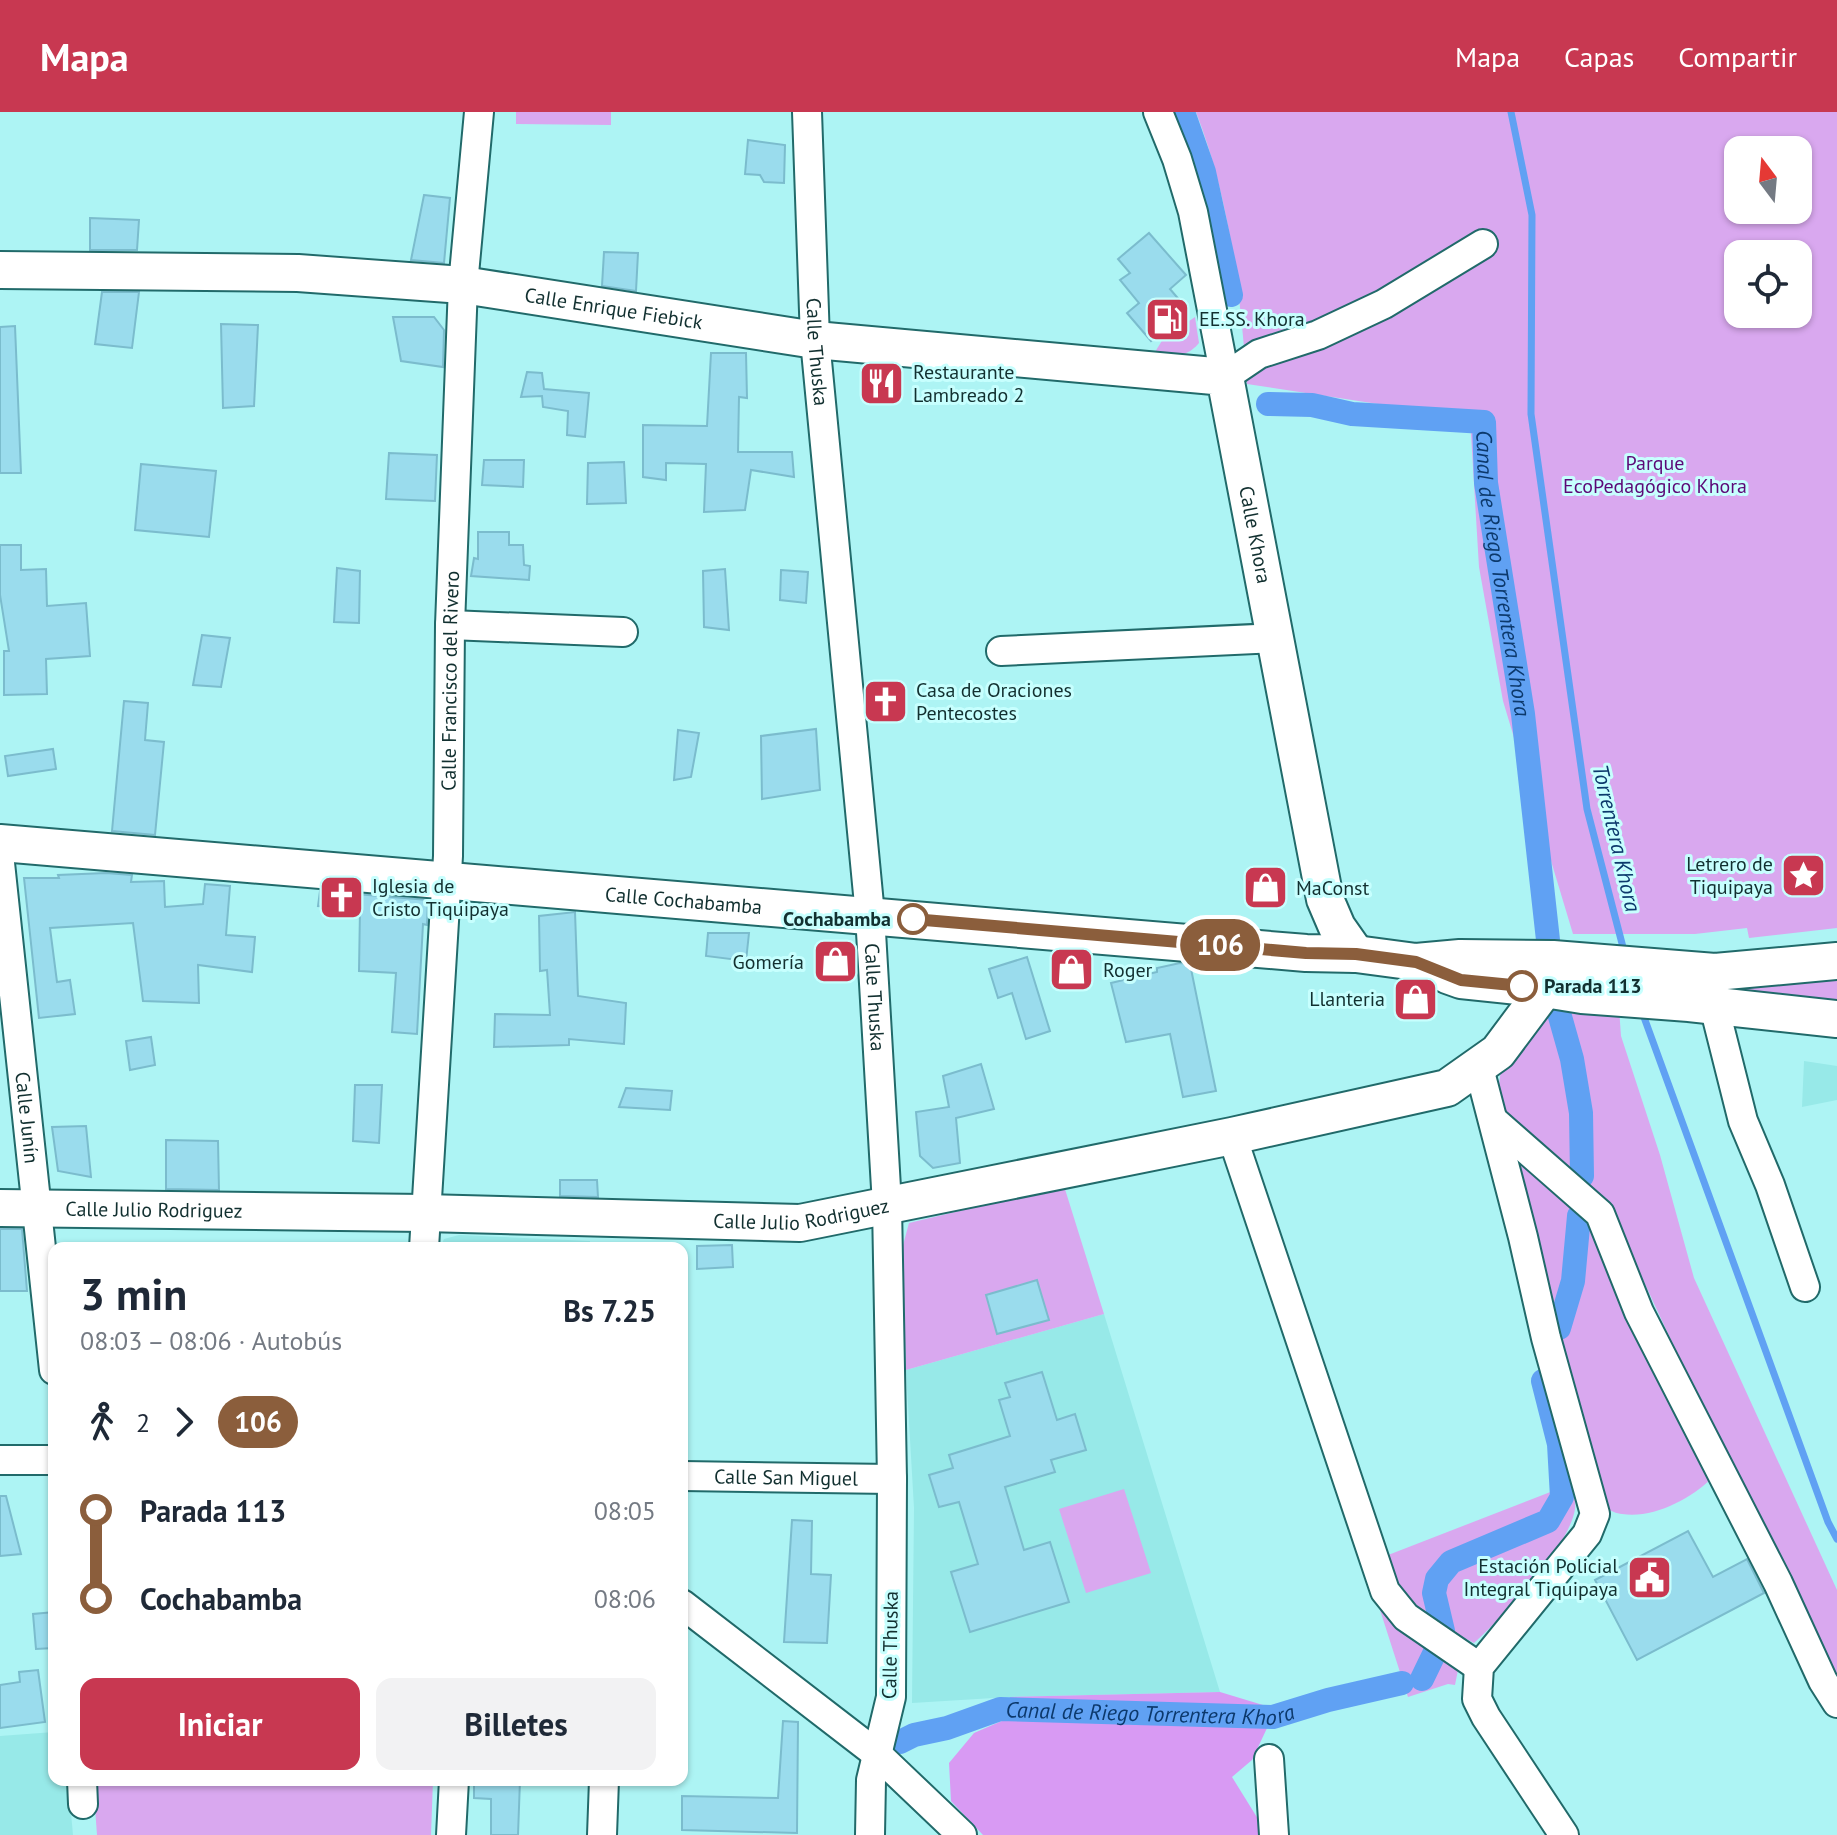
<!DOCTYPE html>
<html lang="es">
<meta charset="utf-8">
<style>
body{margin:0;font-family:"PT Sans",sans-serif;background:#f2f2f3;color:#1f2937;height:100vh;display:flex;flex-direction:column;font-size:30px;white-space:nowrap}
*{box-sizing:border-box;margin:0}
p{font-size:26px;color:#747a83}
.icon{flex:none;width:44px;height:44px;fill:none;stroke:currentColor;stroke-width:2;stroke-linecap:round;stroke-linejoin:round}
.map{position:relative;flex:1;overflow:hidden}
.panel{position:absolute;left:48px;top:1130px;width:640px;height:544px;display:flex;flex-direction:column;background:#fff;border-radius:16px;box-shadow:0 2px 6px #0004}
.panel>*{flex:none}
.badge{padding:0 16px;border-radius:26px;font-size:28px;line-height:52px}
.needle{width:52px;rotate:344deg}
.buttons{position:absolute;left:1724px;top:24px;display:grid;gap:16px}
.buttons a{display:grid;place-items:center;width:88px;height:88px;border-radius:16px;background:#fff;box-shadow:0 2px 6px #0004;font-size:40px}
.map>.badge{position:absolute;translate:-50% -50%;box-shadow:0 0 0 4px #fff}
.legs{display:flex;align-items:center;gap:12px;height:88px;padding:0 32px;font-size:26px}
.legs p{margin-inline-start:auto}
.headline{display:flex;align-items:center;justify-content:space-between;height:136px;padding:0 32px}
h1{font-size:44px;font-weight:700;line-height:60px}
.primary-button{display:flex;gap:16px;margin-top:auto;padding:16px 32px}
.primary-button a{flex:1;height:92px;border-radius:16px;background:#c83851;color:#fff;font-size:32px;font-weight:700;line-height:92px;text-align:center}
.primary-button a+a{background:#f2f2f3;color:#1f2937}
ul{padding:0 32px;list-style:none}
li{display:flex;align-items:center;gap:28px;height:88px;font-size:30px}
li i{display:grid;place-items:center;width:12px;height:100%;margin:0 10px;background:currentColor}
li i::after{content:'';width:20px;height:20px;margin:-10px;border:6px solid;border-radius:50%;background:#fff}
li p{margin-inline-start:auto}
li:first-child i{background:linear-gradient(#0000 50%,currentColor 0)}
li:last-child i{background:linear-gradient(currentColor 50%,#0000 0)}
header{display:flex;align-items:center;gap:48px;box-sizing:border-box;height:112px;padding:0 40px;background:#c83851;color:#fff}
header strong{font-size:38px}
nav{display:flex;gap:44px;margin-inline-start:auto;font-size:28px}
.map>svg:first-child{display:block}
.built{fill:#97e9e8}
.green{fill:#d9a8ef;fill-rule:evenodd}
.forest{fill:#d89af3}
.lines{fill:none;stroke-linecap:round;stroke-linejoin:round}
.stream{stroke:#60a1f3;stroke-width:7}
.canal{stroke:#60a1f3;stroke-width:24}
.building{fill:#9adced;stroke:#7bbccd;stroke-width:2}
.minor-casing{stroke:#216a6a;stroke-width:32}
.major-casing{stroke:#216a6a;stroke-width:40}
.minor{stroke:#fff;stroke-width:28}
.major{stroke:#fff;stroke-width:36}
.line-1-casing{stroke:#fff;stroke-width:18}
.line-1{stroke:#8b5e3c;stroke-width:12}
.stop-1-dot{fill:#fff;stroke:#8b5e3c;stroke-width:4}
.labels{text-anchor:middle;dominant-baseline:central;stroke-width:6;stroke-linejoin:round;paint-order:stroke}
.street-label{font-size:20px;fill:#123030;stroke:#c7fffe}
.poi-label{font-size:20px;fill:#123030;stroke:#c7fffe;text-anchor:start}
.park-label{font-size:20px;fill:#5c0876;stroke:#c7fffe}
.stop-label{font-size:20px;font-weight:bold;fill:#123030;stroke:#c7fffe;text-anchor:end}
.water-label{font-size:22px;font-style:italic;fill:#0c396c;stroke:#c7fffe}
</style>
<header>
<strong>Mapa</strong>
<nav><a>Mapa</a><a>Capas</a><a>Compartir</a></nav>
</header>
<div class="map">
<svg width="1837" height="1723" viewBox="0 0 1837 1723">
<rect width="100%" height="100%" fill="#adf4f4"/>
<g class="built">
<path d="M1804 949 1837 954V988L1802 995Z"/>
<path d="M459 1123 590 1129V1136H440L444 1127Z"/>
<path d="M1104 1202 1220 1580 1010 1585 912 1591 914 1396 906 1258Z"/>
<path d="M54 1620V1668H68L73 1723H0V1624Z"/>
</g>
<g class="green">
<path d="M516 0H611V13L516 12Z"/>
<path d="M1196 0H1837V816L1749 826 1747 816 1695 822H1573L1503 589 1479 455 1470 306 1247 272C1240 179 1230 88 1196 0ZM1738 38H1798V98H1738ZM1738 142H1798V202H1738Z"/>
<path d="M1195 205 1199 231C1186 246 1174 245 1155 240L1163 227Z"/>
<path d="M1837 854V892H1813L1733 876Z"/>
<path d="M1547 887 1619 896 1621 924 1660 1043 1694 1166 1837 1478V1573L1733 1362 1607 1090 1507 1009 1498 980 1502 950Z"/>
<path d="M1513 1042 1598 1114 1711 1367C1690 1387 1653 1407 1622 1402 1617 1402 1610 1398 1604 1396Z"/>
<path d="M1064 1074 1104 1202 906 1258 902 1137 909 1111Z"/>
<path d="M1571 1372C1573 1379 1576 1389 1575 1397 1569 1436 1503 1504 1474 1531L1414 1499 1395 1477 1383 1445Z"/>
<path d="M1124 1377 1151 1461 1086 1481 1059 1397Z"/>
<path d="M1380 1498 1413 1528 1459 1553 1455 1573 1448 1572 1408 1585Z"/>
<path d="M93 1668H433L431 1723H97Z"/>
</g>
<path class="forest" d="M1220 1580 1276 1597 1252 1648 1232 1665 1263 1715V1723H983L951 1689 949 1651 974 1621 1004 1608 1010 1585Z"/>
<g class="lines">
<g class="stream">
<path d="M1511 0 1532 103 1531 302 1587 697 1625 843"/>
<path d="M1641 897 1828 1410 1837 1427"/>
</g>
<g class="canal">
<path d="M1183 0 1204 60 1231 183"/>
<path id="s1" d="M1268 292 1312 293 1352 302 1484 310 1486 371 1523 602 1548 828"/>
<path d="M1559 901 1572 947 1581 1001 1582 1064"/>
<path d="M1559 1216 1573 1169 1579 1104"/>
<path d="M1443 1519 1434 1481 1437 1467 1451 1450 1548 1409 1562 1385 1559 1332 1543 1269"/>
<path d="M1422 1567 1437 1536"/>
<path id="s2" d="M900 1630 914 1623 947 1616 1000 1597 1273 1605 1328 1588 1402 1571"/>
</g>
</g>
<g class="building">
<path d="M748 28 785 33 784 71 764 70 760 63 745 62Z"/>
<path d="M424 83 450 86 444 151 411 148Z"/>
<path d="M90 106 139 108 137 138H90Z"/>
<path d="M1149 121 1186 163 1170 177 1187 197 1151 229 1127 201 1139 191 1120 168 1130 161 1118 147Z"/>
<path d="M604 140 638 141 636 179 602 174Z"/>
<path d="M102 180H139L132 236 95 232Z"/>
<path d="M393 205H434L444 218 443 255 401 249Z"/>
<path d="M221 212 258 213 254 294 223 296Z"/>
<path d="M15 214 21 361H0V215Z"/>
<path d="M711 241H746L747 286 739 285 738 340H792L794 365 751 358 745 398 704 400 706 352 666 351V368L643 365V313L707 314Z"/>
<path d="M527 260 542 261 544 277 589 281 585 325 567 323 568 299 543 295 542 284 521 285Z"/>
<path d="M389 341 437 343 435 389 386 387Z"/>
<path d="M484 348H524L523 375 482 373Z"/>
<path d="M624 350 626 391 587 392 588 351Z"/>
<path d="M141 352 216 359 209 425 135 418Z"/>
<path d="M478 420H509V433H523L524 453 530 454 529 468 471 464 474 446 478 447Z"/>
<path d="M0 433H21V458L46 457 47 494 86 491 90 544 46 547 47 582 4 583V539H9L0 483Z"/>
<path d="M337 456 360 459 359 511 334 510Z"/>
<path d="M725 457 729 518 704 515 703 459Z"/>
<path d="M781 458 808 460 806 491 780 488Z"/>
<path d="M202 523 230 526 221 575 193 573Z"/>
<path d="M124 589 148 591 145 628 164 630 155 723 112 719Z"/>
<path d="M816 617 820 678 762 687 761 624Z"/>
<path d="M678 618 699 621 691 665 674 668Z"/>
<path d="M53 637 56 657 8 664 5 644Z"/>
<path d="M106 761 132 763 131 770 164 769 165 795 203 792 205 772 230 774 226 823 255 825 252 860 198 853 199 891 143 889 133 811 50 816 57 870 70 868 75 902 39 906 24 766H59L58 763Z"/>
<path d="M320 779 428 788 427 813 423 812 417 922 392 920 396 861 359 859 360 797 318 794Z"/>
<path d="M575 800 578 884 626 891 624 932 569 927V933L494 935 495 902 550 903 547 858 540 859 539 804Z"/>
<path d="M708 821H749L746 849 706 844Z"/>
<path d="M1027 845 1050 919 1026 927 1012 881 998 886 989 857Z"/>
<path d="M1180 851 1190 852 1216 979 1183 985 1170 922 1126 930 1111 871 1157 860V856Z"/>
<path d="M151 925 155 953 130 958 126 929Z"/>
<path d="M981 952 994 997 956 1006 960 1051 933 1056 920 1044 916 1000 949 995 943 964Z"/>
<path d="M355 973H382L379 1031 353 1029Z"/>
<path d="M626 976 672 979 670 998 619 995Z"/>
<path d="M86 1014 91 1065 58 1059 52 1015Z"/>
<path d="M166 1028 218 1029 219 1078 166 1077Z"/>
<path d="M560 1068H597L598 1085 560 1084Z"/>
<path d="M0 1117H22L27 1179H0Z"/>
<path d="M732 1133 733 1155 697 1157V1134Z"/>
<path d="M1037 1168 1049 1208 997 1222 986 1183Z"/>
<path d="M1042 1260 1057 1308 1075 1302 1086 1338 1051 1348 1055 1360 1005 1375 1024 1438 1050 1430 1069 1490 970 1520 951 1460 978 1452 959 1390 939 1395 929 1363 953 1356 949 1343 1010 1324 999 1288 1010 1285 1005 1271Z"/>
<path d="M0 1384H6L21 1442 0 1444Z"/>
<path d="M792 1408 812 1409 811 1462 831 1463 827 1531 784 1530Z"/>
<path d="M1688 1419 1713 1465 1747 1447 1764 1481 1637 1548 1595 1468Z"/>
<path d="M54 1500V1536L36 1537 33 1502Z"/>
<path d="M38 1558 45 1610 0 1616V1573L20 1570 19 1560Z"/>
<path d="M783 1609 798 1610 797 1721 682 1718V1684L778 1686Z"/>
<path d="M474 1668H520L518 1723H491V1687L474 1686Z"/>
</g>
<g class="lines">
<defs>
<g id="minor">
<path id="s3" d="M807 0 815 228 870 803 887 1093 892 1367 891 1585 871 1668 870 1723"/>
<path d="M1158 0 1177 47 1193 100 1225 265 1259 242 1318 223 1384 192 1483 132"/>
<path d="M450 513 623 520"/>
<path d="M1001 539 1275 526"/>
<path id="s4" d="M0 751 54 1258"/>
<path d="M1714 894 1743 1009 1770 1073 1805 1175"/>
<path d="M1479 956 1523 1125 1546 1226 1595 1402 1587 1422 1479 1555 1477 1587 1486 1605 1564 1723"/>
<path d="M1494 1009 1600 1102 1639 1200 1778 1471 1823 1569 1837 1591"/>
<path d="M1232 1024 1385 1479 1406 1505 1479 1555"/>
<path id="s5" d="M424 1136 448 744 450 513 463 173 479 0"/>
<path d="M0 1348H54"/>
<path id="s6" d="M682 1364 892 1367"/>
<path d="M682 1492 878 1643 962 1723"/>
<path d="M1269 1647 1274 1723"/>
<path d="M82 1668 83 1692"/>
<path d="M451 1723 454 1668"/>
<path d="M602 1723 604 1668"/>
</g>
<g id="major">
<path id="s7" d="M0 158 298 161 463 173 815 228 1225 265 1325 787 1337 815 1356 842"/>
<path id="s8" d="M0 731 1306 841 1356 842 1416 850 1460 846 1553 847 1715 860 1837 849"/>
<path d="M1447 863 1461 868 1545 877 1582 883 1689 891 1837 907"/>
<path id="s9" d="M0 1096 425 1101 800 1111 1232 1024 1447 976 1498 940 1545 877 1584 850"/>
</g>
</defs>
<use href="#minor" class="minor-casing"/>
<use href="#major" class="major-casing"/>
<use href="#minor" class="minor"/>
<use href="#major" class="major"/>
</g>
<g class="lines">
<defs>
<path id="line-1" d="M913 807 1306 841 1356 842 1416 850 1461 868 1522 874"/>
</defs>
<use href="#line-1" class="line-1-casing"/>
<use href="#line-1" class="line-1"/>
</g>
<defs>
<symbol id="fuel-square" viewBox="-11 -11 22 22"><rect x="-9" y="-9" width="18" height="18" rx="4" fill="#c83851" stroke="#c7fffe"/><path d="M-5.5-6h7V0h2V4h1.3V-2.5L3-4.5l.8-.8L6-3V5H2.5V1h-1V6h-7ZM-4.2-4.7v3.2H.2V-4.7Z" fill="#fff"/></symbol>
<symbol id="restaurant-square" viewBox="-11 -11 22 22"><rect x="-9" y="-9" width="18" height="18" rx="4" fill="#c83851" stroke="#c7fffe"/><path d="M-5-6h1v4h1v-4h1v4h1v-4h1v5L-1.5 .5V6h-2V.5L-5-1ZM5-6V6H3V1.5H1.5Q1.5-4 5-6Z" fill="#fff"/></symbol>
<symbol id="church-square" viewBox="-11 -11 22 22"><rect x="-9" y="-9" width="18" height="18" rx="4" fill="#c83851" stroke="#c7fffe"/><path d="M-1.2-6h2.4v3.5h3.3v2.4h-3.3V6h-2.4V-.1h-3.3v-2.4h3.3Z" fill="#fff"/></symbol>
<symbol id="sight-square" viewBox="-11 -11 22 22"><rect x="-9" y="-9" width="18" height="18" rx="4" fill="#c83851" stroke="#c7fffe"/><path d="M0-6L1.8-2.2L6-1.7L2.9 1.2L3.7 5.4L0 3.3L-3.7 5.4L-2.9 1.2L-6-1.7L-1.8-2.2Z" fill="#fff"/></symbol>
<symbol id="shop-square" viewBox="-11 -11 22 22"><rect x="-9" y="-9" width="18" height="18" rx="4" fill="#c83851" stroke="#c7fffe"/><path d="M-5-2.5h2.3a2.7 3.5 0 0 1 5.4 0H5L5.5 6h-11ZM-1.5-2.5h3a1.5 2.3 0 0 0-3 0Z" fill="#fff"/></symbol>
<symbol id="civic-square" viewBox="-11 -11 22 22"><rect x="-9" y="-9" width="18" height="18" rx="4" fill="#c83851" stroke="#c7fffe"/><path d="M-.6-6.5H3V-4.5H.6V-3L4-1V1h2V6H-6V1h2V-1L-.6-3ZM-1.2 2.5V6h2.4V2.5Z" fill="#fff"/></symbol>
</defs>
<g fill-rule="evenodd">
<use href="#fuel-square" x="1142" y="182" width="51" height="51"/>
<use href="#restaurant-square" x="856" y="246" width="51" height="51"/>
<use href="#church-square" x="860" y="564" width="51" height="51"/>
<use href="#sight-square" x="1778" y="738" width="51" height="51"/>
<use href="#shop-square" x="1240" y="750" width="51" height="51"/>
<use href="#church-square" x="316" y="760" width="51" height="51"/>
<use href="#shop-square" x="810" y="824" width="51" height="51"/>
<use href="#shop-square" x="1046" y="832" width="51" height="51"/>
<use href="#shop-square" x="1390" y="862" width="51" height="51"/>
<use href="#civic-square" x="1624" y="1440" width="51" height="51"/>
</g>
<g class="stop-1-dot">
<circle cx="913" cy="807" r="14"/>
<circle cx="1522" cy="874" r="14"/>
</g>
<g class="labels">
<g class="street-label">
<text stroke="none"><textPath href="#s7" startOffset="616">Calle Enrique Fiebick</textPath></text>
<text stroke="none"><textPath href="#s3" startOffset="240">Calle Thuska</textPath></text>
<text stroke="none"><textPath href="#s7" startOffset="1392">Calle Khora</textPath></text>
<text stroke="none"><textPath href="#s5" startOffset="568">Calle Francisco del Rivero</textPath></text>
<text stroke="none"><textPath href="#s8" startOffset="686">Calle Cochabamba</textPath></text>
<text stroke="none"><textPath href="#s3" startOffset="888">Calle Thuska</textPath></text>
<text stroke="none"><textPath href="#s4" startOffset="256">Calle Junín</textPath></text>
<text stroke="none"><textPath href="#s9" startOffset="154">Calle Julio Rodriguez</textPath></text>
<text stroke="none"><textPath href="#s9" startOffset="802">Calle Julio Rodriguez</textPath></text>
<text stroke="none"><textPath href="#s6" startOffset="104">Calle San Miguel</textPath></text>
<text transform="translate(890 1533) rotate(-89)">Calle Thuska</text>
</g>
<g class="poi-label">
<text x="1199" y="207">EE.SS. Khora</text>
<text x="913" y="260">Restaurante<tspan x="913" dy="23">Lambreado 2</tspan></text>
<text x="916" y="578">Casa de Oraciones<tspan x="916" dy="23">Pentecostes</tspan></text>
<text x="1773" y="752" text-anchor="end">Letrero de<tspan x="1773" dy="23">Tiquipaya</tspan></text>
<text x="372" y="774">Iglesia de<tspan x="372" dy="23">Cristo Tiquipaya</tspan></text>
<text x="1296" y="776">MaConst</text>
<text x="804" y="850" text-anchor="end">Gomería</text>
<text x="1103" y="858">Roger</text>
<text x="1385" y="887" text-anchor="end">Llanteria</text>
<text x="1618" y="1454" text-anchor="end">Estación Policial<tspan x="1618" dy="23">Integral Tiquipaya</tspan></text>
</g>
<g class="park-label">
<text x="1655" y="351">Parque<tspan x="1655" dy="23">EcoPedagógico Khora</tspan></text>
</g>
<g class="stop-label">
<text x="891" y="807">Cochabamba</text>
<text x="1544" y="874" text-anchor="start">Parada 113</text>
</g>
<g class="water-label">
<text stroke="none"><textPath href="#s1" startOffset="370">Canal de Riego Torrentera Khora</textPath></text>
<text transform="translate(1617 726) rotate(77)">Torrentera Khora</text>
<text stroke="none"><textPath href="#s2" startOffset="256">Canal de Riego Torrentera Khora</textPath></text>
</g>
</g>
</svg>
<div class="buttons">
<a><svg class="needle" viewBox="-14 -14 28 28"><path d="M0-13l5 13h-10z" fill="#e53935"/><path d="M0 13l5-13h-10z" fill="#747a83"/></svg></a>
<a><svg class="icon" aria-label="locate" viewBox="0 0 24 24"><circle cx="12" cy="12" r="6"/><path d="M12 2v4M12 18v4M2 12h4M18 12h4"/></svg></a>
</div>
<b class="badge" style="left:1220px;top:833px;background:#8b5e3c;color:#fff">106</b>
<section class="panel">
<div class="headline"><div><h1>3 min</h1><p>08:03 – 08:06 · Autobús</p></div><b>Bs 7.25</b></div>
<div class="legs"><svg class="icon" aria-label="walk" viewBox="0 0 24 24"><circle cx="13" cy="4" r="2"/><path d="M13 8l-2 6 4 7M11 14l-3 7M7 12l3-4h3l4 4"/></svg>2<svg class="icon" aria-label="forward" viewBox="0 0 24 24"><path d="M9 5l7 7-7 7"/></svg><b class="badge" style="background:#8b5e3c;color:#fff">106</b></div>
<ul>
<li><i style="color:#8b5e3c"></i><b>Parada 113</b><p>08:05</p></li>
<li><i style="color:#8b5e3c"></i><b>Cochabamba</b><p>08:06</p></li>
</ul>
<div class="primary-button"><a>Iniciar</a><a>Billetes</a></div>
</section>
</div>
